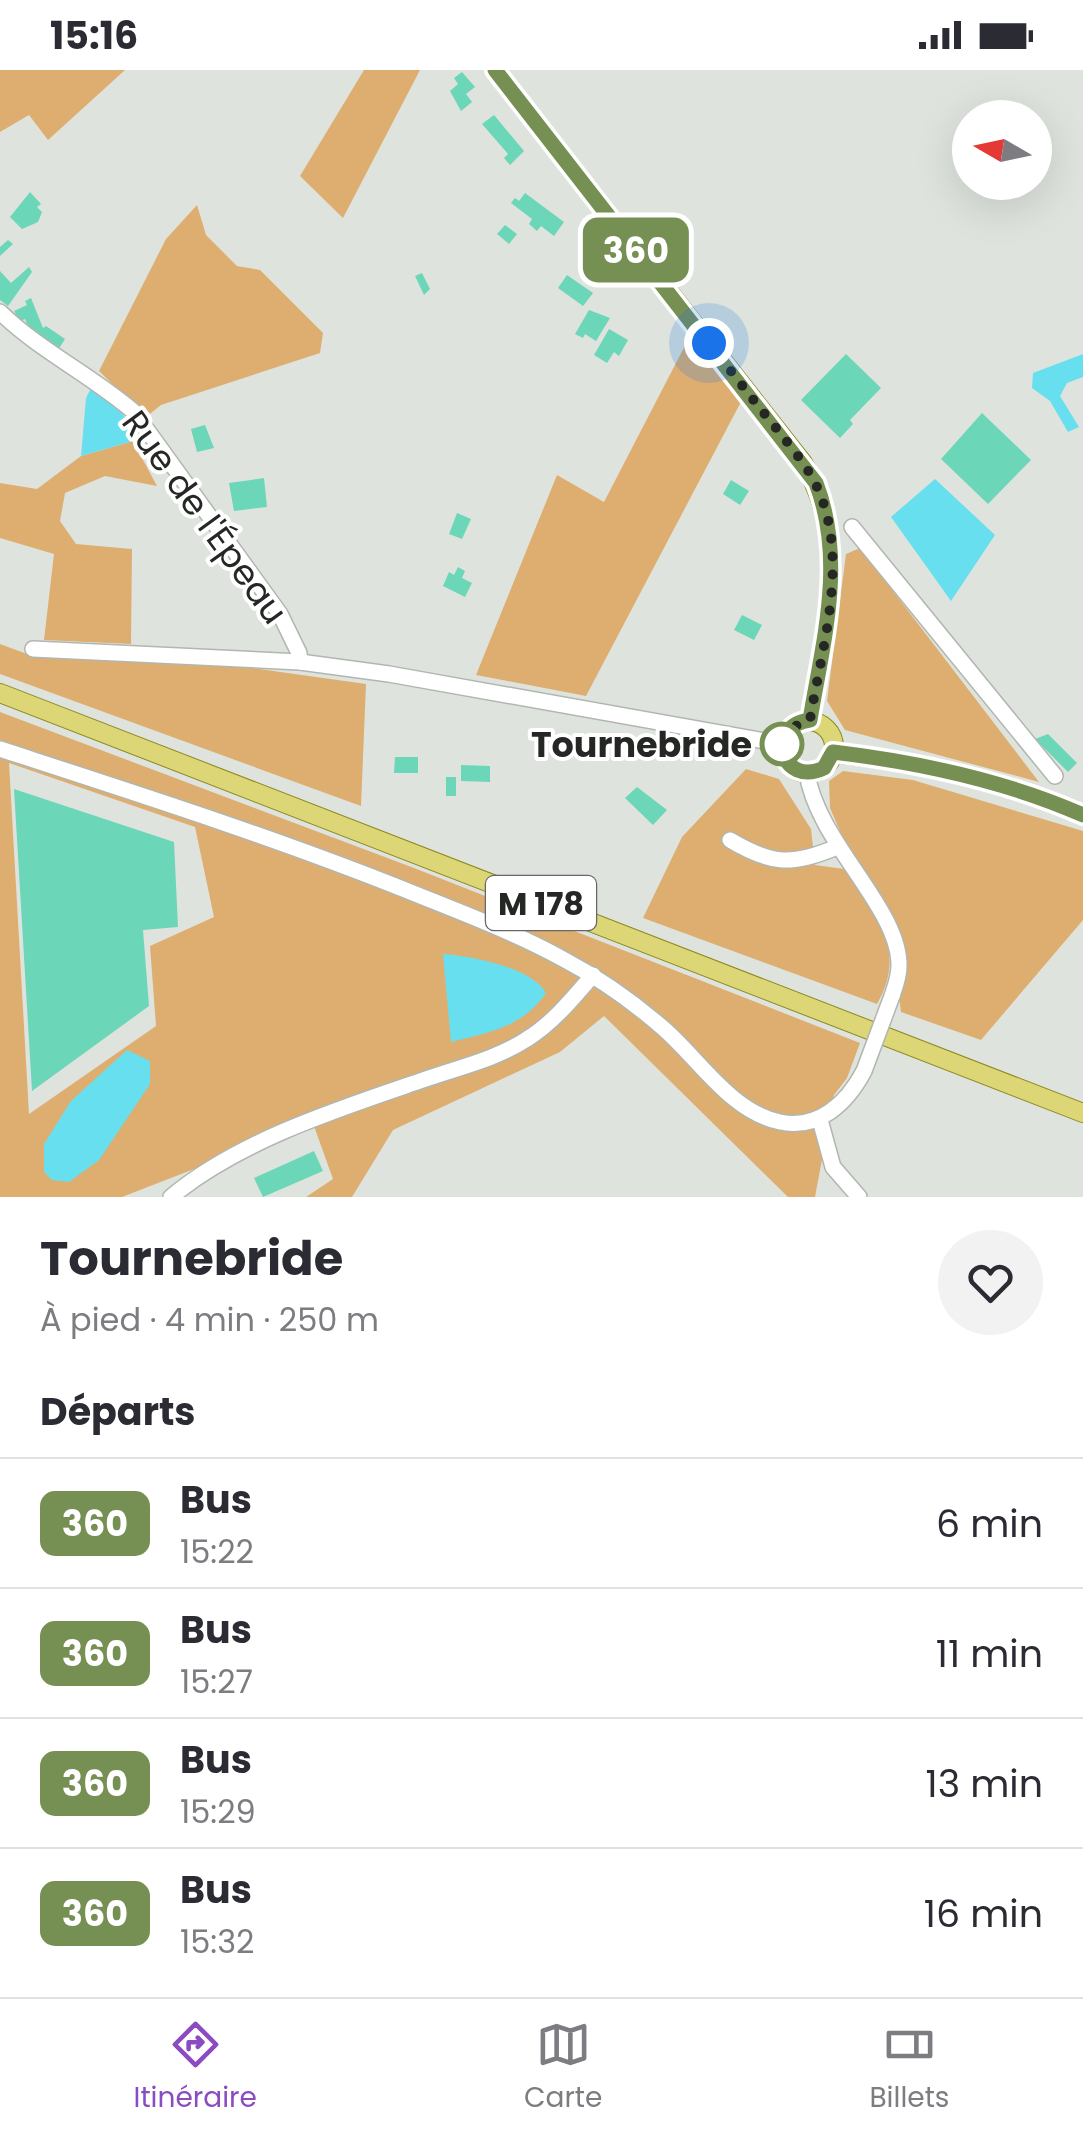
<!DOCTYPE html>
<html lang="fr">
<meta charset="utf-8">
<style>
body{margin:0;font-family:Poppins,sans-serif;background:#f2f2f3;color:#2b2b33;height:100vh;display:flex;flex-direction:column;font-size:38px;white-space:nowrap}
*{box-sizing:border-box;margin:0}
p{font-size:32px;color:#7c7c81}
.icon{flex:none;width:55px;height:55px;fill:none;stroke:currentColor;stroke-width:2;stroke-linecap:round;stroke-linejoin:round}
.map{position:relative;height:1127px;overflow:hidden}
.drawer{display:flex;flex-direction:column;background:#fff;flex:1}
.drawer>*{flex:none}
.badge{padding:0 20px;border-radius:15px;font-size:35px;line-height:65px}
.needle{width:65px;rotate:279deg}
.buttons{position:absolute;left:952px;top:30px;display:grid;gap:20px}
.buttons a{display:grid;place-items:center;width:100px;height:100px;border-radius:50%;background:#fff;box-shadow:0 10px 40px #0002;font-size:50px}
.you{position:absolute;width:50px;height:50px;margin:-25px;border:8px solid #fff;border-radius:50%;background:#1a73e8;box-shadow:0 0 0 15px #1a73e833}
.map>.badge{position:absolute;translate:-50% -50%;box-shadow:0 0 0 5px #fff}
h2{padding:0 40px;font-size:38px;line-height:90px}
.round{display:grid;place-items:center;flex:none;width:105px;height:105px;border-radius:52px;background:#f2f2f3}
.headline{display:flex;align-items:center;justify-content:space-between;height:170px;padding:0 40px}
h1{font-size:48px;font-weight:700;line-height:75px}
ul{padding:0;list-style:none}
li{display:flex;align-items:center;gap:30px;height:130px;padding:0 40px;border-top:2px solid #e1e1e2}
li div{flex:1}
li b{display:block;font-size:38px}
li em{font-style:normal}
li .badge{min-width:110px;font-weight:700;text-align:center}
.status{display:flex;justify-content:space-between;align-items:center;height:70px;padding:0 50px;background:#fff;direction:ltr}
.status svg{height:28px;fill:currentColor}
.menu{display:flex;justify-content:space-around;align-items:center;height:140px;border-top:2px solid #e1e1e2;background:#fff;font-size:28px;color:#7c7c81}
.menu a{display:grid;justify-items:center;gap:5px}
.menu .selected{color:#8b4cc2}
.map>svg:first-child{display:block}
.green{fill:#deae70;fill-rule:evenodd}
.water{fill:#68dfee}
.building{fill:#6cd6b8}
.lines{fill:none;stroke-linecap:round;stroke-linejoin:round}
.minor-casing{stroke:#b1b7b0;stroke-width:18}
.major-casing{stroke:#8c871e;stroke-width:20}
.minor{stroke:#fff;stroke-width:15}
.major{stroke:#dcd676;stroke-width:18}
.minor-bridge-casing{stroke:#b1b7b0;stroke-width:18;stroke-linecap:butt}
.minor-bridge{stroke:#fff;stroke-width:15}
.line-casing{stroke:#fff;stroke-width:22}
.line{stroke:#768f53;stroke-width:15}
.walk{stroke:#252724;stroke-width:10;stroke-dasharray:0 18}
.stop-dot{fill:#fff;stroke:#768f53;stroke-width:5}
.labels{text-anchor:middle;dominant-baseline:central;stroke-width:8;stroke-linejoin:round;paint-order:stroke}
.shield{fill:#fff;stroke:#666866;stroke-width:2.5}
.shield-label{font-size:32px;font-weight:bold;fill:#252724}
.street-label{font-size:35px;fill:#252724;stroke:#fff}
.stop-label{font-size:35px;font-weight:bold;fill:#252724;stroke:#fff;text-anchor:end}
</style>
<div class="status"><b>15:16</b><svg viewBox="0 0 49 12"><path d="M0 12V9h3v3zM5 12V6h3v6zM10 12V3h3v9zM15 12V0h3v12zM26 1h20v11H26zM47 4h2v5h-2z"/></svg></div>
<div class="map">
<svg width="1083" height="1127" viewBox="0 0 1083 1127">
<rect width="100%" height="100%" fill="#dee4dd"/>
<g class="green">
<path d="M0 0H125L48 70 29 45 0 62Z"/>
<path d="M364 0H420L343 148 300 106Z"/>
<path d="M197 135 206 165 237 196 260 200 323 263 320 283 161 335 146 347 99 301 166 169Z"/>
<path d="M691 264 743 328 586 626 476 605 557 405 604 432Z"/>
<path d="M133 371 157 416 105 406 65 423 60 451 76 474 132 479 131 574 44 570 54 484 0 468V413L37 419 81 386Z"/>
<path d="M860 478 1039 712 845 660 827 631 846 484Z"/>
<path d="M0 574 27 584 253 598 366 614 361 736 0 604Z"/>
<path d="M0 642 414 798 860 973 847 1008 834 1025 815 1127H788L604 946 560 982 393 1060 352 1127H306L333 1109 310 1045 207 1094 122 1127H0ZM9 693 195 757 214 847 150 876 156 956 29 1044Z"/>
<path d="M746 699 779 709 811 759 815 795 844 799C876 842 908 881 877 934L643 848 682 767Z"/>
<path d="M843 701 913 710 1083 761V850L981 970 901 942 899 927 904 910 830 738 829 711Z"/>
</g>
<g class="water">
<path d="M1083 284V307L1067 313 1060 326 1079 357 1068 362 1050 331 1032 318 1033 303Z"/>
<path d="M91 318 119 340 134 358 133 371 81 386 86 328Z"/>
<path d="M935 409 995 465 951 531 891 447Z"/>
<path d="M443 884C471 886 531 897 546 923 523 957 488 963 451 972Z"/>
<path d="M127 980 150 991V1014L99 1090 69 1112 52 1110 44 1102V1074L71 1031Z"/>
</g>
<g class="building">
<path d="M462 2 475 17 466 24 472 32 461 41 450 21 458 14 454 8Z"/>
<path d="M494 45 524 81 510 95 504 88 508 84 482 54Z"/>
<path d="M30 122 41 134 37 137 42 142 38 152 22 159 10 147Z"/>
<path d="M525 123 564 152 554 166 541 156 537 161 529 154 532 149 511 133 515 128 519 131Z"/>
<path d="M505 155 517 164 509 174 497 164Z"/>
<path d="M8 170 13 174 0 186V177Z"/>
<path d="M29 197 32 202 8 236 0 230V201L11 213Z"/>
<path d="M422 203 430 219 424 225 415 206Z"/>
<path d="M567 205 593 223 583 236 558 218Z"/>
<path d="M31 228 43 258 46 256 65 269 58 280 31 264 25 249 20 251 14 241 27 235 25 231Z"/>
<path d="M589 240 610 248 596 271 585 264 583 268 575 264Z"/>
<path d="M609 259 628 270 619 286 614 282 607 293 594 285Z"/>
<path d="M846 284 881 318 850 350 853 354 840 368 801 330Z"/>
<path d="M982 343 1031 390 988 434 941 389Z"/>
<path d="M205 355 214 378 197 382 191 359Z"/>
<path d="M264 408 267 437 234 441 229 413Z"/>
<path d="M731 410 749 421 740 435 723 424Z"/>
<path d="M457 443 471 449 462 469 449 464Z"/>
<path d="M458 497 465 501 462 508 472 513 465 527 443 516 449 502 454 505Z"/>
<path d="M742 545 762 555 754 570 734 560Z"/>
<path d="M1048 664 1077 693 1068 702 1035 669Z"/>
<path d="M395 687H418V703H394Z"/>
<path d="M461 695 490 696V712L461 711Z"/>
<rect x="446" y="707" width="10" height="19"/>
<path d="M637 717 667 740 653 755 625 728Z"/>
<path d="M14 719 174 772 178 857 143 860 149 936 32 1021Z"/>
<path d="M314 1081 323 1101 263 1127 254 1108Z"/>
</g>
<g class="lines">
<defs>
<g id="minor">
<path d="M0 242C40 281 91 305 134 342L280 544 299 583 300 592"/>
<path d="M852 457 1055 706"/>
<path d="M33 579 300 592 389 604 782 674"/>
<path d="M0 679C135 723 270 766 403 819 457 841 512 861 563 889 599 908 632 931 663 958 699 989 731 1042 780 1052 819 1060 847 1033 864 1001"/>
<path d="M807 703C817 772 900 838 899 896 899 907 895 917 892 926"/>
<path d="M730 770C772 795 792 796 837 777"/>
<path d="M820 1050 833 1097 859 1127"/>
<path d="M171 1127C238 1071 338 1039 420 1011 456 998 495 990 527 969 553 953 573 928 593 905"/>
</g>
<g id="major">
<path d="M495 0 803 393C853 473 824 564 810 651"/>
<path d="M0 623 1083 1043"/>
<circle cx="808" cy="677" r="26"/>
<path d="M833 683C917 692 1006 711 1083 745"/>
</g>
</defs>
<use href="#minor" class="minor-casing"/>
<use href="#major" class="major-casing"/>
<use href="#minor" class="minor"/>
<use href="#major" class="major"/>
<defs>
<path id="minor-bridge" d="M864 1001 892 926"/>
</defs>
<use href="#minor-bridge" class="minor-bridge-casing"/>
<use href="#minor-bridge" class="minor-bridge"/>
</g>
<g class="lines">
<defs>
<path id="line" d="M495 0 816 413C846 491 823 571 810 650 764 656 781 718 824 698L833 682C917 692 1006 711 1083 745"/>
</defs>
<use href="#line" class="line-casing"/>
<use href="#line" class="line"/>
<path class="walk" d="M709 273C731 301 753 330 776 358 790 376 806 394 816 415 851 487 822 576 810 650L789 659 782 674"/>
</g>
<circle class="stop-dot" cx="782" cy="674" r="20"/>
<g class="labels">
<rect class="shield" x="486" y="806" width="110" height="54" rx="8"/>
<g class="shield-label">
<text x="541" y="833">M 178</text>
</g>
<g class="street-label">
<text transform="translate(205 447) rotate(54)">Rue de l'Épeau</text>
</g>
<g class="stop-label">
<text x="752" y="674">Tournebride</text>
</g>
</g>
</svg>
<div class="buttons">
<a><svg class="needle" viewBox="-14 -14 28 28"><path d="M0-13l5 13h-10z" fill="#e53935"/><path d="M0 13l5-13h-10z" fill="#7c7c81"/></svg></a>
</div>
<div class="you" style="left:709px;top:273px"></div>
<b class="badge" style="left:636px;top:180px;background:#768f53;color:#fff">360</b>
</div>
<section class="drawer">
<div class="headline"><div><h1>Tournebride</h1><p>À pied · 4 min · 250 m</p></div><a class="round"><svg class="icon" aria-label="heart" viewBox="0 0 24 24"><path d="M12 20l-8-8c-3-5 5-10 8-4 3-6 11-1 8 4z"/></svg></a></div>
<h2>Départs</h2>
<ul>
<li><span class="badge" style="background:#768f53;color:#fff">360</span><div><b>Bus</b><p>15:22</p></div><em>6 min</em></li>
<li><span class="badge" style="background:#768f53;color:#fff">360</span><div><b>Bus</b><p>15:27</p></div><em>11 min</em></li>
<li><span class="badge" style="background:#768f53;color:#fff">360</span><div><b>Bus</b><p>15:29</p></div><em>13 min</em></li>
<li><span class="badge" style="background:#768f53;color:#fff">360</span><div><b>Bus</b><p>15:32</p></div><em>16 min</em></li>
</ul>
</section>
<nav class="menu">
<a class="selected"><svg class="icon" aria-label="directions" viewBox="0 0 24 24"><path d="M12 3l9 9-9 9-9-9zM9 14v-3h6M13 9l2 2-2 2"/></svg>Itinéraire</a>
<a><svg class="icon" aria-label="map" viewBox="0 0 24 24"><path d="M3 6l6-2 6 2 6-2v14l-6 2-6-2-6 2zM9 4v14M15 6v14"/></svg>Carte</a>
<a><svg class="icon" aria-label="tickets" viewBox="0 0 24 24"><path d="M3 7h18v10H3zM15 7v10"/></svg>Billets</a>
</nav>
